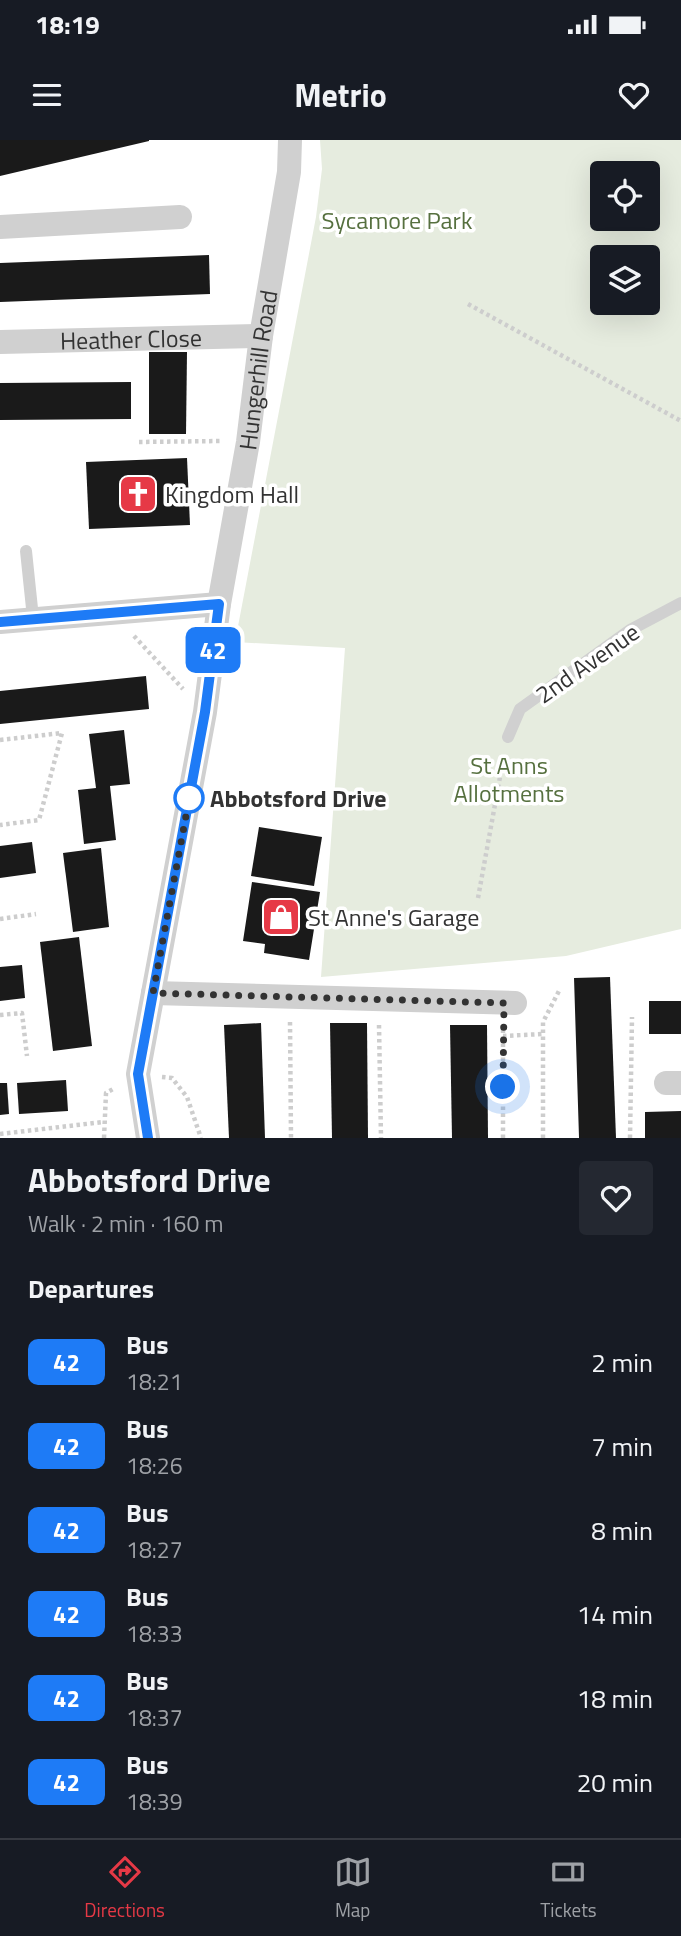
<!DOCTYPE html>
<meta charset="utf-8">
<style>
body{margin:0;font-family:"Titillium Web",sans-serif;background:#242831;color:#f1f3f6;height:100vh;display:flex;flex-direction:column;font-size:26px;white-space:nowrap}
*{box-sizing:border-box;margin:0}
p{font-size:23px;color:#9ea1a6}
.icon{flex:none;width:38px;height:38px;fill:none;stroke:currentColor;stroke-width:2;stroke-linecap:round;stroke-linejoin:round}
.map{position:relative;height:998px;overflow:hidden}
.drawer{display:flex;flex-direction:column;background:#171b24;flex:1}
.drawer>*{flex:none}
.badge{padding:0 14px;border-radius:10px;font-size:24px;line-height:46px}
.controls{position:absolute;left:590px;top:21px;display:grid;gap:14px}
.controls a{display:grid;place-items:center;width:70px;height:70px;border-radius:7px;background:#171b24;box-shadow:0 7px 28px #0002;font-size:35px}
.you{position:absolute;width:35px;height:35px;margin:-18px;border:5px solid #fff;border-radius:50%;background:#1a73e8;box-shadow:0 0 0 10px #1a73e833}
.map>.badge{position:absolute;translate:-50% -50%;box-shadow:0 0 0 4px #fff}
h2{padding:0 28px;font-size:26px;line-height:63px}
.round{display:grid;place-items:center;flex:none;width:74px;height:74px;border-radius:7px;background:#242831}
.headline{display:flex;align-items:center;justify-content:space-between;height:119px;padding:0 28px}
h1{font-size:33px;font-weight:700;line-height:52px}
ul{padding:0;list-style:none}
li{display:flex;align-items:center;gap:21px;height:84px;padding:0 28px}
li div{flex:1}
li b{display:block;font-size:26px}
li em{font-style:normal}
li .badge{min-width:77px;font-weight:700;text-align:center}
.status{display:flex;justify-content:space-between;align-items:center;height:49px;padding:0 35px;background:#171b24;direction:ltr}
.status svg{height:19px;fill:currentColor}
header{display:flex;justify-content:space-between;align-items:center;height:91px;padding:0 28px;background:#171b24;font-size:32px;font-weight:700}
.tabs{display:flex;justify-content:space-around;align-items:center;height:98px;border-top:2px solid #363941;background:#171b24;font-size:19px;color:#9ea1a6}
.tabs a{display:grid;justify-items:center;gap:4px}
.tabs .active{color:#e63946}
.map>svg:first-child{display:block}
.green{fill:#e6ecdf;fill-rule:evenodd}
.building{fill:#1a1a1a}
.lines{fill:none;stroke-linecap:round;stroke-linejoin:round}
.path{stroke:#cdcdcd;stroke-width:4.5;stroke-dasharray:3.5 3.5;stroke-linecap:butt}
.lane{stroke:#d0d0d0;stroke-width:12}
.street{stroke:#d0d0d0;stroke-width:24}
.line-casing{stroke:#fff;stroke-width:16}
.line{stroke:#1e7bf6;stroke-width:10}
.walk{stroke:#333;stroke-width:7;stroke-dasharray:0 12.6}
.stop-dot{fill:#fff;stroke:#1e7bf6;stroke-width:3.5}
.labels{text-anchor:middle;dominant-baseline:central;stroke-width:7;stroke-linejoin:round;paint-order:stroke}
.park-label{font-size:24px;fill:#56703f;stroke:#fff}
.street-label{font-size:24px;fill:#333;stroke:#fff}
.poi-label{font-size:24px;fill:#333;stroke:#fff;text-anchor:start}
.stop-label{font-size:24px;font-weight:bold;fill:#333;stroke:#fff;text-anchor:start}
</style>
<div class="status"><b>18:19</b><svg viewBox="0 0 49 12"><path d="M0 12V9h3v3zM5 12V6h3v6zM10 12V3h3v9zM15 12V0h3v12zM26 1h20v11H26zM47 4h2v5h-2z"/></svg></div>
<header><svg class="icon" aria-label="menu" viewBox="0 0 24 24"><path d="M4 6h16M4 12h16M4 18h16"/></svg>Metrio<svg class="icon" aria-label="heart" viewBox="0 0 24 24"><path d="M12 20l-8-8c-3-5 5-10 8-4 3-6 11-1 8 4z"/></svg></header>
<div class="map">
<svg width="681" height="998" viewBox="0 0 681 998">
<rect width="100%" height="100%" fill="#fff"/>
<path class="green" d="M320 0H681V789L566 816 321 837 345 508 235 502 316 77 322 29ZM602 33H648V79H602ZM602 117H648V163H602Z"/>
<g class="building">
<path d="M0 0H149V1L0 36Z"/>
<path d="M209 115 210 154 0 162V123Z"/>
<path d="M149 212H187L186 294H149Z"/>
<path d="M131 242V279L0 280V243Z"/>
<path d="M187 318 190 385 89 389 86 322Z"/>
<path d="M146 536 149 569 0 584V551Z"/>
<path d="M124 590 130 644 110 646 116 700 84 704 78 650 96 648 89 594Z"/>
<path d="M259 687 322 697 314 746 251 736Z"/>
<path d="M32 702 36 733 0 738V706Z"/>
<path d="M101 708 109 787 73 792 63 713Z"/>
<path d="M252 742 320 752 309 820 264 813 265 804 243 801Z"/>
<path d="M79 797 92 906 53 911 40 802Z"/>
<path d="M22 825 25 858 0 861V827Z"/>
<path d="M610 837 616 998H579L574 838Z"/>
<rect x="649" y="861" width="32" height="33"/>
<path d="M261 883 265 998H229L224 885Z"/>
<path d="M330 883H367L368 998H332Z"/>
<path d="M450 885H487L488 998H452Z"/>
<path d="M66 940 68 971 19 974 17 943Z"/>
<path d="M0 943H7L9 974 0 975Z"/>
<path d="M681 971V998H645V972Z"/>
</g>
<g class="lines">
<g class="path">
<path d="M468 164 681 281"/>
<path d="M139 302 222 301"/>
<path d="M134 496 183 549"/>
<path d="M0 600 62 593 39 680 0 685"/>
<path d="M478 758 504 615"/>
<path d="M0 779 36 774"/>
<path d="M0 875 22 873 27 916"/>
<path d="M290 882 291 998"/>
<path d="M379 885 381 998"/>
<path d="M503 896 543 894"/>
<path d="M162 937 172 938 187 957 201 998"/>
<path d="M0 994 103 982"/>
<path d="M104 998 106 953 115 948"/>
<path d="M503 998V889"/>
<path d="M543 998V882L560 849"/>
<path d="M630 998 632 877"/>
</g>
<g class="lane">
<path d="M26 411 33 478"/>
<path d="M508 597 520 569 630 490 681 463"/>
</g>
<g class="street">
<path d="M0 87 180 77"/>
<path id="s1" d="M0 202 261 196"/>
<path d="M0 482 219 464"/>
<path d="M153 853 515 863"/>
<path d="M666 943H681"/>
<path id="s2" d="M148 998 138 934 205 572 219 464 248 302 261 196 289 32 290 0"/>
</g>
</g>
<g class="lines">
<defs>
<path id="line" d="M0 482 219 464 205 572 138 934 148 998"/>
</defs>
<use href="#line" class="line-casing"/>
<use href="#line" class="line"/>
<path class="walk" d="M189 658 191 649 153 853 504 863 503 947"/>
</g>
<defs>
<symbol id="church-square" viewBox="-11 -11 22 22"><rect x="-9" y="-9" width="18" height="18" rx="4" fill="#e63946" stroke="#fff"/><path d="M-1.2-6h2.4v3.5h3.3v2.4h-3.3V6h-2.4V-.1h-3.3v-2.4h3.3Z" fill="#fff"/></symbol>
<symbol id="shop-square" viewBox="-11 -11 22 22"><rect x="-9" y="-9" width="18" height="18" rx="4" fill="#e63946" stroke="#fff"/><path d="M-5-2.5h2.3a2.7 3.5 0 0 1 5.4 0H5L5.5 6h-11ZM-1.5-2.5h3a1.5 2.3 0 0 0-3 0Z" fill="#fff"/></symbol>
</defs>
<g fill-rule="evenodd">
<use href="#church-square" x="116" y="332" width="44" height="44"/>
<use href="#shop-square" x="259" y="755" width="44" height="44"/>
</g>
<circle class="stop-dot" cx="189" cy="658" r="14"/>
<g class="labels">
<g class="park-label">
<text x="397" y="80">Sycamore Park</text>
<text x="509" y="625">St Anns<tspan x="509" dy="28">Allotments</tspan></text>
</g>
<g class="street-label">
<text stroke="none"><textPath href="#s1" startOffset="131">Heather Close</textPath></text>
<text stroke="none"><textPath href="#s2" startOffset="779">Hungerhill Road</textPath></text>
<text transform="translate(587 523) rotate(-35)">2nd Avenue</text>
</g>
<g class="poi-label">
<text x="165" y="354">Kingdom Hall</text>
<text x="308" y="777">St Anne's Garage</text>
</g>
<g class="stop-label">
<text x="210" y="658">Abbotsford Drive</text>
</g>
</g>
</svg>
<div class="controls">
<a><svg class="icon" aria-label="locate" viewBox="0 0 24 24"><circle cx="12" cy="12" r="6"/><path d="M12 2v4M12 18v4M2 12h4M18 12h4"/></svg></a>
<a><svg class="icon" aria-label="layers" viewBox="0 0 24 24"><path d="M12 4l9 5-9 5-9-5zM3 14l9 5 9-5"/></svg></a>
</div>
<div class="you" style="left:503px;top:947px"></div>
<b class="badge" style="left:213px;top:510px;background:#1e7bf6;color:#fff">42</b>
</div>
<section class="drawer">
<div class="headline"><div><h1>Abbotsford Drive</h1><p>Walk · 2 min · 160 m</p></div><a class="round"><svg class="icon" aria-label="heart" viewBox="0 0 24 24"><path d="M12 20l-8-8c-3-5 5-10 8-4 3-6 11-1 8 4z"/></svg></a></div>
<h2>Departures</h2>
<ul>
<li><span class="badge" style="background:#1e7bf6;color:#fff">42</span><div><b>Bus</b><p>18:21</p></div><em>2 min</em></li>
<li><span class="badge" style="background:#1e7bf6;color:#fff">42</span><div><b>Bus</b><p>18:26</p></div><em>7 min</em></li>
<li><span class="badge" style="background:#1e7bf6;color:#fff">42</span><div><b>Bus</b><p>18:27</p></div><em>8 min</em></li>
<li><span class="badge" style="background:#1e7bf6;color:#fff">42</span><div><b>Bus</b><p>18:33</p></div><em>14 min</em></li>
<li><span class="badge" style="background:#1e7bf6;color:#fff">42</span><div><b>Bus</b><p>18:37</p></div><em>18 min</em></li>
<li><span class="badge" style="background:#1e7bf6;color:#fff">42</span><div><b>Bus</b><p>18:39</p></div><em>20 min</em></li>
</ul>
</section>
<nav class="tabs">
<a class="active"><svg class="icon" aria-label="directions" viewBox="0 0 24 24"><path d="M12 3l9 9-9 9-9-9zM9 14v-3h6M13 9l2 2-2 2"/></svg>Directions</a>
<a><svg class="icon" aria-label="map" viewBox="0 0 24 24"><path d="M3 6l6-2 6 2 6-2v14l-6 2-6-2-6 2zM9 4v14M15 6v14"/></svg>Map</a>
<a><svg class="icon" aria-label="tickets" viewBox="0 0 24 24"><path d="M3 7h18v10H3zM15 7v10"/></svg>Tickets</a>
</nav>
